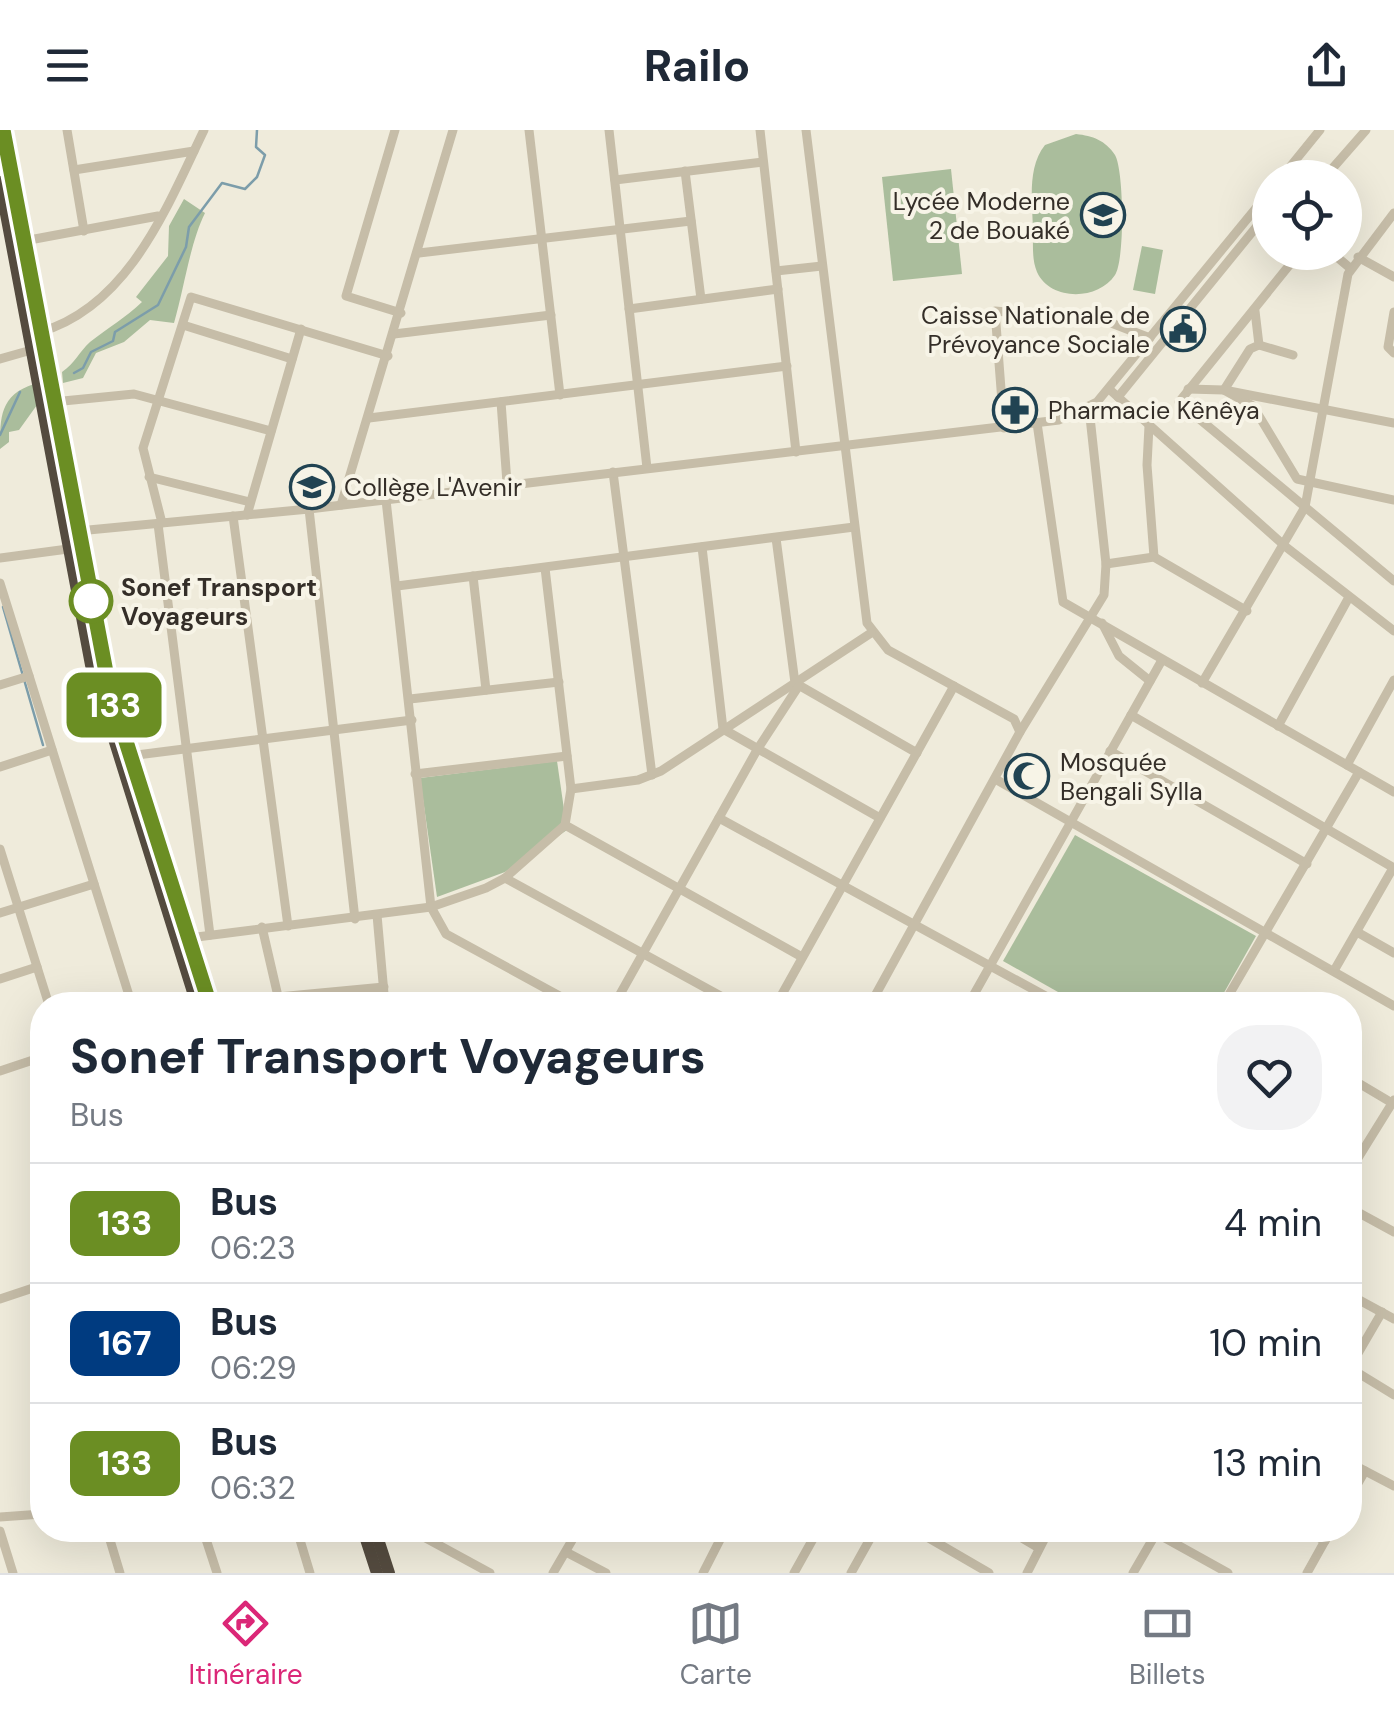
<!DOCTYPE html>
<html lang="fr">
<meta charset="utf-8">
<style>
body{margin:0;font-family:"DM Sans",sans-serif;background:#f2f2f3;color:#1f2937;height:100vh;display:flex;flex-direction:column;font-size:38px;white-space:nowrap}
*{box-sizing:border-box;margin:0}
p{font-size:32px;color:#747a83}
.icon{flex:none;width:55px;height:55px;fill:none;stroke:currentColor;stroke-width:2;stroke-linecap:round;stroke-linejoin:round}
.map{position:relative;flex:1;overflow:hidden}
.panel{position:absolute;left:30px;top:862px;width:1332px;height:550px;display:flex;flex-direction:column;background:#fff;border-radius:40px;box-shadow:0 10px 40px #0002}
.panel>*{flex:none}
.badge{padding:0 20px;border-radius:15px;font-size:35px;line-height:65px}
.controls{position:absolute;left:1252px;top:30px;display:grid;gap:20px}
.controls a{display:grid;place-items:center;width:110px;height:110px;border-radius:50%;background:#fff;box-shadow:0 10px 40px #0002;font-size:50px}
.map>.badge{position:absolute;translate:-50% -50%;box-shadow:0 0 0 5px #fff}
.round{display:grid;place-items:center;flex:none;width:105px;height:105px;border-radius:40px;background:#f2f2f3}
.head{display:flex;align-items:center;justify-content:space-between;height:170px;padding:0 40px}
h1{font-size:48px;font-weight:800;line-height:75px}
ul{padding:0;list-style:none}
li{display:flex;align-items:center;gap:30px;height:120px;padding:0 40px;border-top:2px solid #e0e1e3}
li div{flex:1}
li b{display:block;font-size:38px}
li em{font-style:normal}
li .badge{min-width:110px;font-weight:700;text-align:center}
header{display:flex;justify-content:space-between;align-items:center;height:130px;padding:0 40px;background:#fff;font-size:45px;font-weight:800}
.dock{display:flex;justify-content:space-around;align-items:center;height:140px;border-top:2px solid #e0e1e3;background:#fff;font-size:28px;color:#747a83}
.dock a{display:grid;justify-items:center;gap:5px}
.dock .on{color:#db2777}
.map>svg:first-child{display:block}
.green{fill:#aabd9c}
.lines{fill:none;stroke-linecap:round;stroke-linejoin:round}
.stream{stroke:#7c9daa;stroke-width:2.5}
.minor{stroke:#c6bda8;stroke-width:9}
.highway{stroke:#544b3f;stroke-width:12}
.line-casing{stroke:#fff;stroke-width:22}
.line{stroke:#6b8e23;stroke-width:15}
.stop-dot{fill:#fff;stroke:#6b8e23;stroke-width:5}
.labels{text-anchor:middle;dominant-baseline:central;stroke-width:8;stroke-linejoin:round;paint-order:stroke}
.poi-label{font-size:25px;fill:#342e28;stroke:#f7f4e7;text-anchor:start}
.stop-label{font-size:25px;font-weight:bold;fill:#342e28;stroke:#f7f4e7;text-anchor:start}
</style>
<header><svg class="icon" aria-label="menu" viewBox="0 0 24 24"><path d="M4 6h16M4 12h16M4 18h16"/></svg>Railo<svg class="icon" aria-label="share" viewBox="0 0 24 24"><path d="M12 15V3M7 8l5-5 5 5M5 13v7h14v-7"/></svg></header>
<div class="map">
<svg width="1394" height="1443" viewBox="0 0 1394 1443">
<rect width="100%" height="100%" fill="#efebdb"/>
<g class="green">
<path d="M1076 4C1093 6 1105 10 1115 25 1124 40 1125 130 1115 145 1098 171 1050 171 1037 142 1032 130 1033 117 1033 104 1033 75 1026 39 1045 15Z"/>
<path d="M951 39 962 144 893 151 882 47Z"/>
<path d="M184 69 205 83C190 113 184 159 174 193L150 190 124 212 96 223 83 248 63 253 62 242C75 233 79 222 90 212 109 197 125 188 142 172L136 167 168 126 169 96Z"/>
<path d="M1142 116 1163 120 1155 164 1133 160Z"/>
<path d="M34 254 37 275 19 300 9 302V312L0 319C0 287 0 265 34 254Z"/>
<path d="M557 631 567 700 505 742 437 767 420 648Z"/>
<path d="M1075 705 1256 806 1217 875H1081L1003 831Z"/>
</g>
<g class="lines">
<g class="stream">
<path d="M74 243 83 238 91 222 113 211 115 202 158 175 186 117 189 97 222 53 245 59 257 47 265 25 256 17 257 0"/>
<path d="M0 305 20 262"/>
<path d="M3 477 43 615"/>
</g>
<g class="minor">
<path d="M67 0 84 101"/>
<path d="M395 0 346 166 401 183"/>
<path d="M529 0 560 265"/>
<path d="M609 0 647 338"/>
<path d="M760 0 796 322"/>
<path d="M806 0 867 493 888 520 1014 589 1020 602"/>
<path d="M74 40 194 21"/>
<path d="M685 41 701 169"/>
<path d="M1281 48 1320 0"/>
<path d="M1324 48 1366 0"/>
<path d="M615 50 763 32"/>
<path d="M24 111 158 86"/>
<path d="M1300 122 1179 272 1394 451"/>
<path d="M1331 122 1350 138"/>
<path d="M419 123 691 91"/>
<path d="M1358 127 1394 147"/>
<path d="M776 141 822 136"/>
<path d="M629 179 778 159"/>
<path d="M1255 181 1259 215 1250 219 1224 260 1253 276 1297 349 1394 370"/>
<path d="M1394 182 1388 217 1394 223"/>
<path d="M183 195 292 229"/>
<path d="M40 202C129 176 167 77 204 0"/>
<path d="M394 204 551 185"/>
<path d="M1259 215 1293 225"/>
<path d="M0 229 35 219"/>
<path d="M1109 259 1286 417 1394 501"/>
<path d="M1188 259 1224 260 1394 293"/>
<path d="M1118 267 1270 80"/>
<path d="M53 272 134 264 271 301"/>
<path d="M501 272 507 353"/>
<path d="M369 288 787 236"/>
<path d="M1037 293 1063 472 1394 662"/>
<path d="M1149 296 1147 335 1154 427"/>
<path d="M1004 298 995 181 1106 191 1150 208"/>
<path d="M613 342 652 645"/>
<path d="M149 347 250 372"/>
<path d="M386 370 431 777 446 804 576 875"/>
<path d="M341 375 453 0"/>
<path d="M309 379 355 789"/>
<path d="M247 385 301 199"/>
<path d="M233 386 288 796"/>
<path d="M162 393 143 318 191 167 388 226"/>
<path d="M158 394 210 805"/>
<path d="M78 401 309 379 1059 290 1097 272 1270 61"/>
<path d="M776 408 795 553 917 623"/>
<path d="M702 417 723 599 880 688"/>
<path d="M0 428 68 419"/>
<path d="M1106 434 1154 427 1247 481"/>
<path d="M473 446 486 560"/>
<path d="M0 453 132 875"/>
<path d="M397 456 854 397"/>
<path d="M1102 493 1119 526 1150 551"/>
<path d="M1202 553 1305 377 1348 144 1394 83"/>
<path d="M0 555 29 546"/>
<path d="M410 569 559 552"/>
<path d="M1131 585 1394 738"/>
<path d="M1278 596 1348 469"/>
<path d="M1110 621 1307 734"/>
<path d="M129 626 412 590"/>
<path d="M1347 635 1394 550"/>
<path d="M0 637 52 620"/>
<path d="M415 644 567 626"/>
<path d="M997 650 1394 876"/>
<path d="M571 659 638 650 661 641 871 503"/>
<path d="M719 688 1062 875"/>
<path d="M565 695 802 827"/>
<path d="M0 719 49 875"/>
<path d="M505 748 737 875"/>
<path d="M0 783 94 754"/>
<path d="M377 785 385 875"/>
<path d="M262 797 280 875"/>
<path d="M1357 802 1394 823"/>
<path d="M189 808 431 777 486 758 505 748 565 695 571 659 545 438"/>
<path d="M1335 839 1393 738"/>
<path d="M0 849 37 837"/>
<path d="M278 867 384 857"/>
<path d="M614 875 757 620 798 557"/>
<path d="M776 875 954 556"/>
<path d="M870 875 1020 602 1104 465 1106 434 1089 278"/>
<path d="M968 875 1162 530"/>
<path d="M1223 875 1359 642"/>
<path d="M0 941 42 927"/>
<path d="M1350 948 1392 973"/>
<path d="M1350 1041 1394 970"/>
<path d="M1350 1078 1394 1102"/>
<path d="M1350 1165 1394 1189"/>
<path d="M0 1169 42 1155"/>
<path d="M1350 1237 1382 1182"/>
<path d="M1350 1238 1394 1265"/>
<path d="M1350 1333 1394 1356"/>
<path d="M1350 1367 1365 1341"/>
<path d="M0 1387 42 1384"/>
<path d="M107 1400 120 1443"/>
<path d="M203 1400 217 1443"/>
<path d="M297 1400 310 1443"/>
<path d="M411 1400 490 1443"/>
<path d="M915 1400 989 1443"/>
<path d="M1008 1400 1039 1418"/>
<path d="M1305 1400 1325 1411"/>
<path d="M0 1401 13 1443"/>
<path d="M1156 1403 1228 1443"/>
<path d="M566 1422 606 1443"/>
<path d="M553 1443 578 1400"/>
<path d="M703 1443 725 1400"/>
<path d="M794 1443 818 1400"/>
<path d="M851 1443 875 1400"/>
<path d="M1027 1443 1049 1400"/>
<path d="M1133 1443 1158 1400"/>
<path d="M1307 1443 1331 1400"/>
</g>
<g class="highway">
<path d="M3 0 109 558 210 875"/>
<path d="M0 52 91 535 197 875"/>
<path d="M363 1400 377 1443"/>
<path d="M375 1400 389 1443"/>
</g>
</g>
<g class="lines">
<defs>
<path id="line" d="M3 0 109 558 210 875"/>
</defs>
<use href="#line" class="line-casing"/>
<use href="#line" class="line"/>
</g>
<defs>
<symbol id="school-ring" viewBox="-11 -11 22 22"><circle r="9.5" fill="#f7f4e7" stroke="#214352" stroke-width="1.5"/><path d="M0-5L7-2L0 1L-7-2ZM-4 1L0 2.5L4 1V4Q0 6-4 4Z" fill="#214352"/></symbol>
<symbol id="civic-ring" viewBox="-11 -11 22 22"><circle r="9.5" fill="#f7f4e7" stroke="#214352" stroke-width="1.5"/><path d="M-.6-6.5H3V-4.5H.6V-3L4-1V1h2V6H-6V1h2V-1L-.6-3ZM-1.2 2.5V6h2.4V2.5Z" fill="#214352"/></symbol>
<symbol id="pharmacy-ring" viewBox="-11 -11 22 22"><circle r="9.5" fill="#f7f4e7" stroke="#214352" stroke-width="1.5"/><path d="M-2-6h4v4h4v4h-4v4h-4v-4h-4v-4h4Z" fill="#214352"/></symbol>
<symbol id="mosque-ring" viewBox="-11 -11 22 22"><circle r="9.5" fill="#f7f4e7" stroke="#214352" stroke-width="1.5"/><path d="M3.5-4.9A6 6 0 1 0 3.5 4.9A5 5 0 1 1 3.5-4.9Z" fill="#214352"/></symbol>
</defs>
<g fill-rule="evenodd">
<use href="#school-ring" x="1078" y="60" width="50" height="50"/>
<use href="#civic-ring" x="1158" y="174" width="50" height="50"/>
<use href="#pharmacy-ring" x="990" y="255" width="50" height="50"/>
<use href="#school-ring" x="287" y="332" width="50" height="50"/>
<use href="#mosque-ring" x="1002" y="621" width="50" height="50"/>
</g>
<circle class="stop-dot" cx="91" cy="471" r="20"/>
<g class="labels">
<g class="poi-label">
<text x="1070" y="71" text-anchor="end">Lycée Moderne<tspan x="1070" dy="29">2 de Bouaké</tspan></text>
<text x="1150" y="185" text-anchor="end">Caisse Nationale de<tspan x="1150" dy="29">Prévoyance Sociale</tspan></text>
<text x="1048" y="280">Pharmacie Kênêya</text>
<text x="344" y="357">Collège L'Avenir</text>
<text x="1060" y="632">Mosquée<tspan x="1060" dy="29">Bengali Sylla</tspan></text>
</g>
<g class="stop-label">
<text x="121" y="457">Sonef Transport<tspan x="121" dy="29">Voyageurs</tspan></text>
</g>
</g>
</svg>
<div class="controls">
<a><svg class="icon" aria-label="locate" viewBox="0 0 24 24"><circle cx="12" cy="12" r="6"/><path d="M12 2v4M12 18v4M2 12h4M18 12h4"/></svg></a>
</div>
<b class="badge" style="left:114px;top:575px;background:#6b8e23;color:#fff">133</b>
<section class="panel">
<div class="head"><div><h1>Sonef Transport Voyageurs</h1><p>Bus</p></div><a class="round"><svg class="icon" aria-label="heart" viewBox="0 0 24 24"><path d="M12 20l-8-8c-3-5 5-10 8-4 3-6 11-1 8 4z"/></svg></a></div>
<ul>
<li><span class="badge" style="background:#6b8e23;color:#fff">133</span><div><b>Bus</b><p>06:23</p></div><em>4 min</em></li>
<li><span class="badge" style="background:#003b80;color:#fff">167</span><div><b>Bus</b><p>06:29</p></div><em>10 min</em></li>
<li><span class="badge" style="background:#6b8e23;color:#fff">133</span><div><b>Bus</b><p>06:32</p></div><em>13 min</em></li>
</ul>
</section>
</div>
<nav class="dock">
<a class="on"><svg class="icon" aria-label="directions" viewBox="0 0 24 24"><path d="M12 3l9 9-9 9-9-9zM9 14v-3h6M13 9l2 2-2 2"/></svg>Itinéraire</a>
<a><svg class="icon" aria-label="map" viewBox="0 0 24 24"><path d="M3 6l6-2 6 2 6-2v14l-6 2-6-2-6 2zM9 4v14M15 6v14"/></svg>Carte</a>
<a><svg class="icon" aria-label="tickets" viewBox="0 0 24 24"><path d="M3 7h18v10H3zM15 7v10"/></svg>Billets</a>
</nav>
